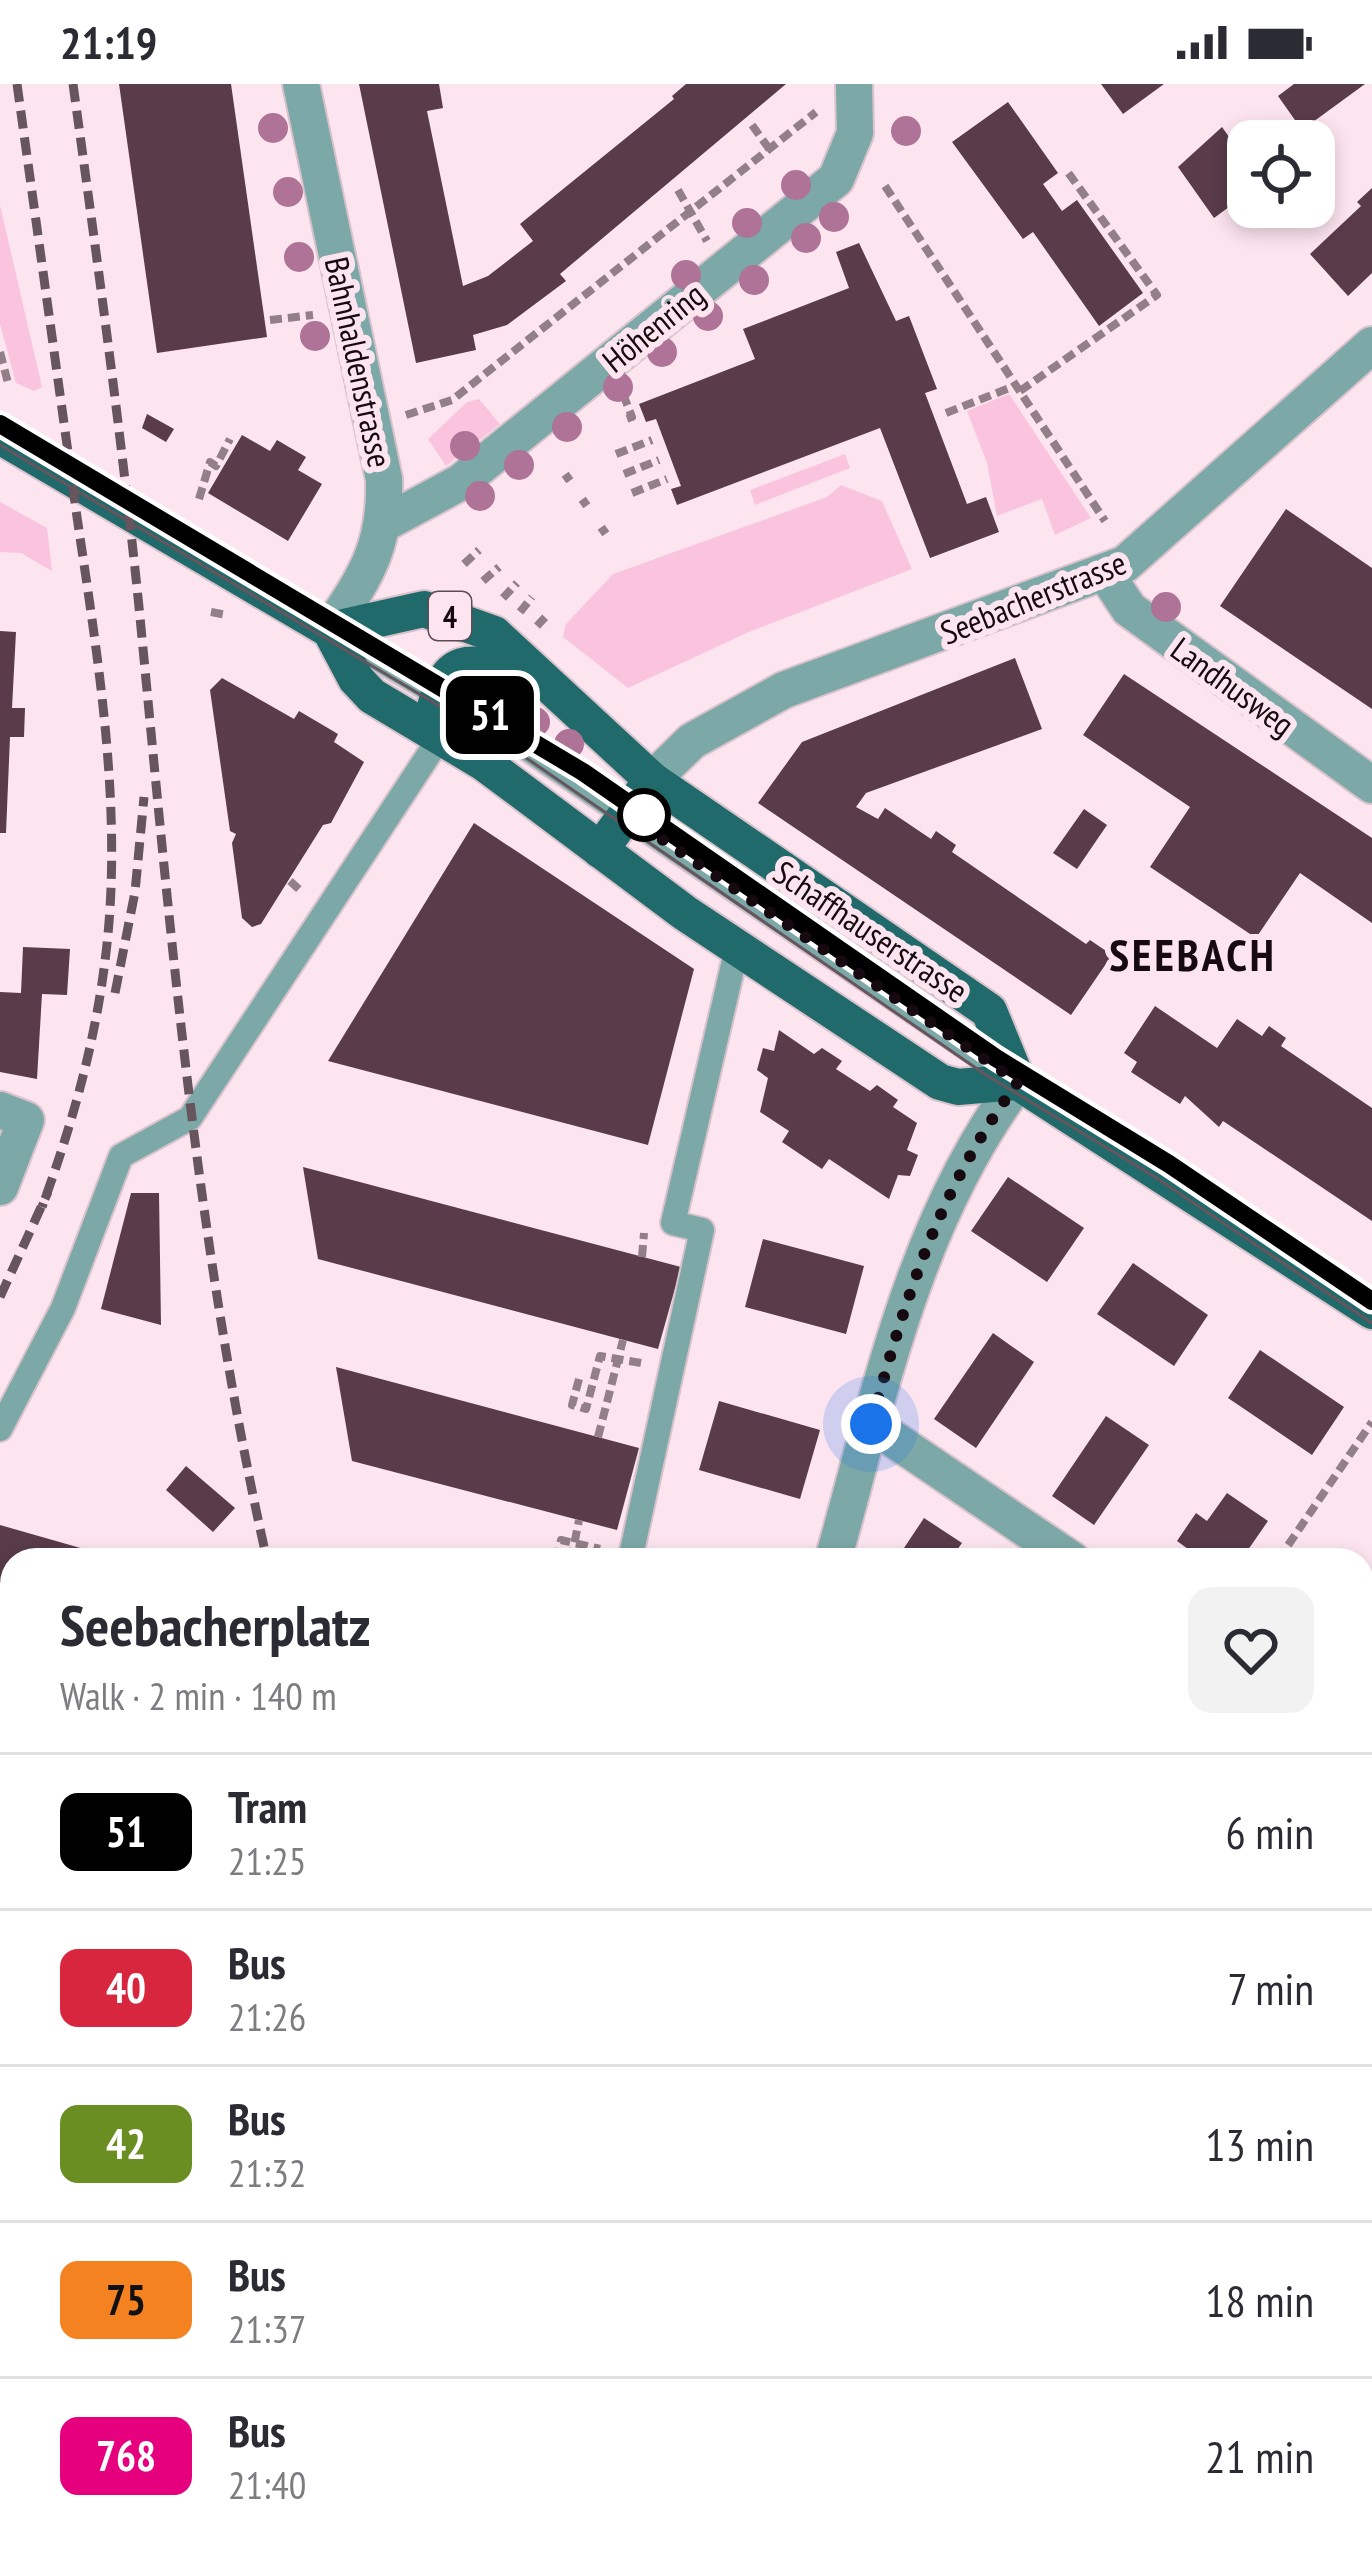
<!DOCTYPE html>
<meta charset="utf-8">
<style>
body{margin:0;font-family:"PT Sans Narrow",sans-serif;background:#f2f2f3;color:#2b2b33;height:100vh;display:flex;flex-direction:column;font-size:45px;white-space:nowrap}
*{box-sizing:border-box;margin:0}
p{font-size:39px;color:#7c7c81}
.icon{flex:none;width:66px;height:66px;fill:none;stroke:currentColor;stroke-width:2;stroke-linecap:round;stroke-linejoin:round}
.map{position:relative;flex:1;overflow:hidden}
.panel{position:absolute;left:0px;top:1464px;width:1374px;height:1008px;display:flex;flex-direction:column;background:#fff;border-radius:36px 36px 0 0;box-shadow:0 6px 18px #0003}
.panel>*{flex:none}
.badge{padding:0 24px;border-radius:18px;font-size:42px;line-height:78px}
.fabs{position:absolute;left:1227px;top:36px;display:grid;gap:24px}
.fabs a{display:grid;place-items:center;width:108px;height:108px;border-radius:24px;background:#fff;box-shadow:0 6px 18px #0003;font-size:60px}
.you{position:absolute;width:60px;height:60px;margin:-30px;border:9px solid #fff;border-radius:50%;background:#1a73e8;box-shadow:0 0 0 18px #1a73e833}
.map>.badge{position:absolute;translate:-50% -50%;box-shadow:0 0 0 6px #fff}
.round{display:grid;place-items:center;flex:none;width:126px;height:126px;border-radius:24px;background:#f2f2f3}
.headline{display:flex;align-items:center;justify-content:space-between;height:204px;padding:0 60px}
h1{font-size:57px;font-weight:700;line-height:90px}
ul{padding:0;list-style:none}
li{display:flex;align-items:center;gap:36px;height:156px;padding:0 60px;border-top:3px solid #e1e1e2}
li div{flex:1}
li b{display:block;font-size:45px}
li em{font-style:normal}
li .badge{min-width:132px;font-weight:700;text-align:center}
.status{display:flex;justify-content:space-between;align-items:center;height:84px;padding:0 60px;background:#fff;direction:ltr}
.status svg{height:33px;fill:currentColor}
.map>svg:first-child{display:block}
.green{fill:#fac4de}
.building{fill:#593b4a}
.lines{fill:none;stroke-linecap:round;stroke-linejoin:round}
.service-casing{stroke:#d8c2cc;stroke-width:28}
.minor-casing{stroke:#d8c2cc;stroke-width:40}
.tertiary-casing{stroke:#d8c2cc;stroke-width:40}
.primary-casing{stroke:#d8c2cc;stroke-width:40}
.path{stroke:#927f88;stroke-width:8;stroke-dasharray:12 6;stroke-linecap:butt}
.service{stroke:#7ca8a7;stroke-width:24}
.minor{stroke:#7ca8a7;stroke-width:36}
.tertiary{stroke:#7ca8a7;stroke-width:36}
.primary{stroke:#206a6b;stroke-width:36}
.tram{stroke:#66555d;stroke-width:3}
.rail{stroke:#66555d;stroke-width:9;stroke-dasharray:18 9;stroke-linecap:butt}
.tree{fill:#ae7396}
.line-casing{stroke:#fff;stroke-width:27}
.line{stroke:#000;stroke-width:18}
.walk{stroke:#160a10;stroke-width:12;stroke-dasharray:0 21.6}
.stop-dot{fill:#fff;stroke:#000;stroke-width:6}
.labels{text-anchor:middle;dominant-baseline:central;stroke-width:12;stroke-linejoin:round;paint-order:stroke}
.shield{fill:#fde5f0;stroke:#5b4c53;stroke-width:3}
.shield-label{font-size:30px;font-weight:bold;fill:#160a10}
.street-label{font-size:33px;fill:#160a10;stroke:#fde5f0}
.district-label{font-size:45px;font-weight:bold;letter-spacing:3px;fill:#160a10;stroke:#fde5f0}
</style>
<div class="status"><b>21:19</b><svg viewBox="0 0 49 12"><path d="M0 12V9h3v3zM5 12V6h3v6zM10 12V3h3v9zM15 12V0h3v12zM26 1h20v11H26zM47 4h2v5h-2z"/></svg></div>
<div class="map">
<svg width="1372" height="2472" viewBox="0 0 1372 2472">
<rect width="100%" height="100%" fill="#fde5f0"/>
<g class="green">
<path d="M0 121 42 303 34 307 16 299 0 240Z"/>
<path d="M1009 310 1091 434 1055 451 1042 415 997 432 987 379 967 327Z"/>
<path d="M479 315 500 340 446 382 428 355 467 318Z"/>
<path d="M845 370 850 384 755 421 750 406Z"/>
<path d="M841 401 882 417 912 485 749 548 628 604 563 553 566 540 613 490 827 413Z"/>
<path d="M0 418 47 444 52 487 21 469 0 468Z"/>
</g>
<g class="building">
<path d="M119 0H231L267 253 157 269Z"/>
<path d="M359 0H439L443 24 427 27 463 202 488 192 533 157 520 140 674 15 672 12 686 0H786L560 190 566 197 507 241 473 251 476 266 416 279Z"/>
<path d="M1101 0H1164L1123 30Z"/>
<path d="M1294 0H1365L1302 46 1278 12Z"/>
<path d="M1008 18 1058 89 1043 100 1062 127 1077 116 1143 209 1099 242 1033 148 1023 155 952 58Z"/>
<path d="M1222 43 1242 71 1248 67V109L1214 134 1178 83Z"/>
<path d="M1372 104V189L1348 212 1310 170 1361 122 1357 118Z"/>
<path d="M859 159 896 237 909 232 937 305 925 309 967 420 986 413 999 448 930 474 880 344 677 421 671 405 681 402 656 335 646 338 639 320 755 275 743 245 849 204 836 168Z"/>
<path d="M147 330 174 345 166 358 142 344Z"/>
<path d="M242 351 270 367 277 356 306 373 298 386 322 400 288 457 208 409Z"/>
<path d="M1286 425 1372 484V625L1220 522Z"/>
<path d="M0 547 16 548 12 624H25L24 653H10L6 749H0Z"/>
<path d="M1015 574 1042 645 866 709 856 723 878 735 885 724 931 755 936 747 956 761 952 768 1086 860 1090 856 1112 871 1071 931 758 719 802 658Z"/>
<path d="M1124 590 1372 754V839L1300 789 1256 854 1150 783 1190 723 1083 651Z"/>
<path d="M222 594 294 635 299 627 338 650 334 658 364 678 331 739 323 741 261 840 252 843 242 834 232 759 236 750 230 747 210 606Z"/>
<path d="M1084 725 1107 741 1077 785 1053 769Z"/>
<path d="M474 739 694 885 648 1061 328 977Z"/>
<path d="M23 863 70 865 67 911 42 910 37 995 0 988V908L21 909Z"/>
<path d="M1155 922 1217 964 1237 935 1262 952 1269 942 1286 954 1281 962 1372 1024V1137L1223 1037 1219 1043 1185 1012 1180 1020 1131 988 1137 978 1124 969Z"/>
<path d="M779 946 814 970 822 964 842 977 836 985 870 1007 877 1001 898 1016 893 1023 917 1039 907 1066 918 1071 910 1092 898 1091 889 1115 829 1075 822 1085 782 1058 789 1047 760 1028 768 994 757 986 763 964 774 967Z"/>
<path d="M303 1083 681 1183 658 1265 318 1175Z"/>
<path d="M1008 1093 1084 1144 1047 1198 971 1147Z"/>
<path d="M131 1109H159L161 1241 101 1225Z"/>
<path d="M763 1155 864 1182 846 1250 745 1223Z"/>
<path d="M1133 1179 1208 1231 1174 1282 1097 1230Z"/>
<path d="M993 1249 1034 1278 976 1364 934 1335Z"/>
<path d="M1260 1266 1344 1323 1312 1371 1228 1314Z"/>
<path d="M336 1283 639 1364 617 1446 352 1377Z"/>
<path d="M719 1317 820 1346 800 1415 699 1386Z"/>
<path d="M1106 1332 1149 1361 1094 1441 1052 1412Z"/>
<path d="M186 1382 235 1424 213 1448 166 1406Z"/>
<path d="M1227 1409 1268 1437 1241 1476H1181L1188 1465 1177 1457 1196 1429 1207 1437Z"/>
<path d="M924 1434 962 1459 950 1476 898 1473Z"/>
<path d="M0 1441 119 1475 12 1476V1914L0 1910Z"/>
<path d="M1362 1520 1372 1527V1565L1362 1580Z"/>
<path d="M1370 1894H1372V1983L1362 1980V1926Z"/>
<path d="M1362 2029 1372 2031V2216L1364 2252Z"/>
<path d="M1148 2460H1201L1197 2467 1189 2462 1183 2472H1165Z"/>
<path d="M1215 2460H1296L1305 2466 1301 2472H1207Z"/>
</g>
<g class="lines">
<defs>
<g id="service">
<path d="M333 548 509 652 1016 997"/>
<path d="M0 1345 63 1224 121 1072 190 1034 441 652"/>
<path d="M630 1476 702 1146 673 1139 737 864"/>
</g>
<g id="minor">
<path d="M301 0 384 395C386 463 366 491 330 546"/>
<path d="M385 439 461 398 836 95 855 49 854 0"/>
<path d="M1106 490 1129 525 1372 701"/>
<path d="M0 1026 26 1036 0 1103"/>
<path d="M871 1340 1072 1476"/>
<path d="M833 1476C880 1309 913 1139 1018 998"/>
<path d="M1362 1675 1372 1680"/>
</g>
<path id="tertiary" d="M652 696 692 657 784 606 1125 480 1372 261"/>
<g id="primary">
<path d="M0 352 330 546 356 595 372 612 484 679 685 829 940 998 958 1003 1018 998 1372 1227"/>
<path d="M330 546 424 525 494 550 652 696 989 927 1018 998"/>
<path d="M431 645C443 565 468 573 534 597"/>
<path d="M600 766 652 696"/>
</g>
</defs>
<use href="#service" class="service-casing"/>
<use href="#minor" class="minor-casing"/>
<use href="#tertiary" class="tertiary-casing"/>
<use href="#primary" class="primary-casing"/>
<g class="path">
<path d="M752 41 770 66"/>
<path d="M885 102 1105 437"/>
<path d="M678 106 707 157"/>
<path d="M270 236 313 231"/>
<path d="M0 268 8 299"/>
<path d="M1020 307 1157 211 1067 87"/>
<path d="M623 310 632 333 626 335"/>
<path d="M946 329 1017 301"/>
<path d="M406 331 452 316 816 28"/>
<path d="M616 370 652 356"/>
<path d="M624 390 659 376"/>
<path d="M564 396 571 391"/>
<path d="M632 409 667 395"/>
<path d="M199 415 210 378 216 382 230 355"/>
<path d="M581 421 588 416"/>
<path d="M600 449 607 444"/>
<path d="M464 480 479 466"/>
<path d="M483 497 499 483"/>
<path d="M503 514 517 499"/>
<path d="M211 528 227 531"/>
<path d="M520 528 532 513"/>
<path d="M537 542 549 529"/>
<path d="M290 797 303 809"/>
<path d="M642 1173 644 1149"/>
<path d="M579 1295 572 1321 586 1325 600 1272 641 1279"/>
<path d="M598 1353 623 1256"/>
<path d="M556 1476 561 1456 600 1465"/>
<path d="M571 1476 579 1436"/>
<path d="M1278 1476 1372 1338"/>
<path d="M1362 2004 1372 2007"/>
<path d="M1367 2343 1372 2344"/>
<path d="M0 2387 12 2393"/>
<path d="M138 2460 157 2472"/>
<path d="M536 2460 554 2472"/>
<path d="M1368 2472 1372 2456"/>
</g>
<use href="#service" class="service"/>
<use href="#minor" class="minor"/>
<use href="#tertiary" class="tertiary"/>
<use href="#primary" class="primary"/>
<g class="tram">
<path d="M0 340 583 688 996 974 1169 1080 1352 1204"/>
<path d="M0 361 522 671 986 991 1155 1093 1372 1239"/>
</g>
<g class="rail">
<path d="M17 0C37 144 57 289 77 433 97 569 121 711 108 850 99 945 75 1033 42 1123"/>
<path d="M73 0C97 174 121 348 139 523 170 842 196 1162 267 1476"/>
<path d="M115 909 135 808 144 713"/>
<path d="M0 1213 48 1108"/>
<path d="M0 2150 12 2155"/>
<path d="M0 2318 12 2323"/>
<path d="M0 2348 12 2353"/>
<path d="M18 2460 39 2472"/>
<path d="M245 2460 272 2472"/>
<path d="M328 2460 358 2472"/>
<path d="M571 2460 589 2472"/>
<path d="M747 2460 756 2472"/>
</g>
</g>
<g class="tree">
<circle cx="273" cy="44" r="15"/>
<circle cx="906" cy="47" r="15"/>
<circle cx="796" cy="101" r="15"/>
<circle cx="288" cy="108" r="15"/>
<circle cx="834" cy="133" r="15"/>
<circle cx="747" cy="139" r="15"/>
<circle cx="806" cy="154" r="15"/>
<circle cx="299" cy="173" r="15"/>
<circle cx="686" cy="191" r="15"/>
<circle cx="754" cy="196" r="15"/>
<circle cx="708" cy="232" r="15"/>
<circle cx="315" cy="252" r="15"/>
<circle cx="662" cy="268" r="15"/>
<circle cx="618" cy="303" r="15"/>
<circle cx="567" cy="343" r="15"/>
<circle cx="465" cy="362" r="15"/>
<circle cx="519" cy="381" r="15"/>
<circle cx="480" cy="412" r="15"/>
<circle cx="1166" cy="523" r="15"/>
<circle cx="496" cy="613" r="15"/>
<circle cx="535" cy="638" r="15"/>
<circle cx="569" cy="660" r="15"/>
</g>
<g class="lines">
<defs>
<path id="line" d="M0 340 583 688 996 974 1169 1080 1372 1217"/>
</defs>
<use href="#line" class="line-casing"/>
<use href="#line" class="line"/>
<path class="walk" d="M644 731 625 730 1018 998C938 1106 906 1213 871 1340"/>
</g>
<circle class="stop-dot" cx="644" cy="731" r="24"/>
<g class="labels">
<rect class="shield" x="429" y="508" width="42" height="48" rx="9"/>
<g class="shield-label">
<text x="450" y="532">4</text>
</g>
<g class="street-label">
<text transform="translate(653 243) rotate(-39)">Höhenring</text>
<text transform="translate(359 278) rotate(78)">Bahnhaldenstrasse</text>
<text transform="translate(1033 513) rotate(-22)">Seebacherstrasse</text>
<text transform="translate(1233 602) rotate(36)">Landhusweg</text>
<text transform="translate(871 847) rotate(34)">Schaffhauserstrasse</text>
</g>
<g class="district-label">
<text x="1193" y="870">SEEBACH</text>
</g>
</g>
</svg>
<div class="fabs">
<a><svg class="icon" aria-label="locate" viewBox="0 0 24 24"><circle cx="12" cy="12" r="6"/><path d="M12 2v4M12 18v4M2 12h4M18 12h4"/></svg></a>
</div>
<div class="you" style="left:871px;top:1340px"></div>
<b class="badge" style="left:490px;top:631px;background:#000;color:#fff">51</b>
<section class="panel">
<div class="headline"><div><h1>Seebacherplatz</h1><p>Walk · 2 min · 140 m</p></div><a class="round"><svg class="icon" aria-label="heart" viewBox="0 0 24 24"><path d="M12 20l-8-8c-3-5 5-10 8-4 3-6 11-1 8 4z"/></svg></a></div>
<ul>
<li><span class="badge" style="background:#000;color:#fff">51</span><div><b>Tram</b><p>21:25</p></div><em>6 min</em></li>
<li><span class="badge" style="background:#d7263d;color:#fff">40</span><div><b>Bus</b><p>21:26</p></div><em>7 min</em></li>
<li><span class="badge" style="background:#6b8e23;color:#fff">42</span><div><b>Bus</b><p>21:32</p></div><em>13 min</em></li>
<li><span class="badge" style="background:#f58220;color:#111">75</span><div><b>Bus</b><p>21:37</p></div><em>18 min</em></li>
<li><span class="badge" style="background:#e6007e;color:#fff">768</span><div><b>Bus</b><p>21:40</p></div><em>21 min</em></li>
</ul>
</section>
</div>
